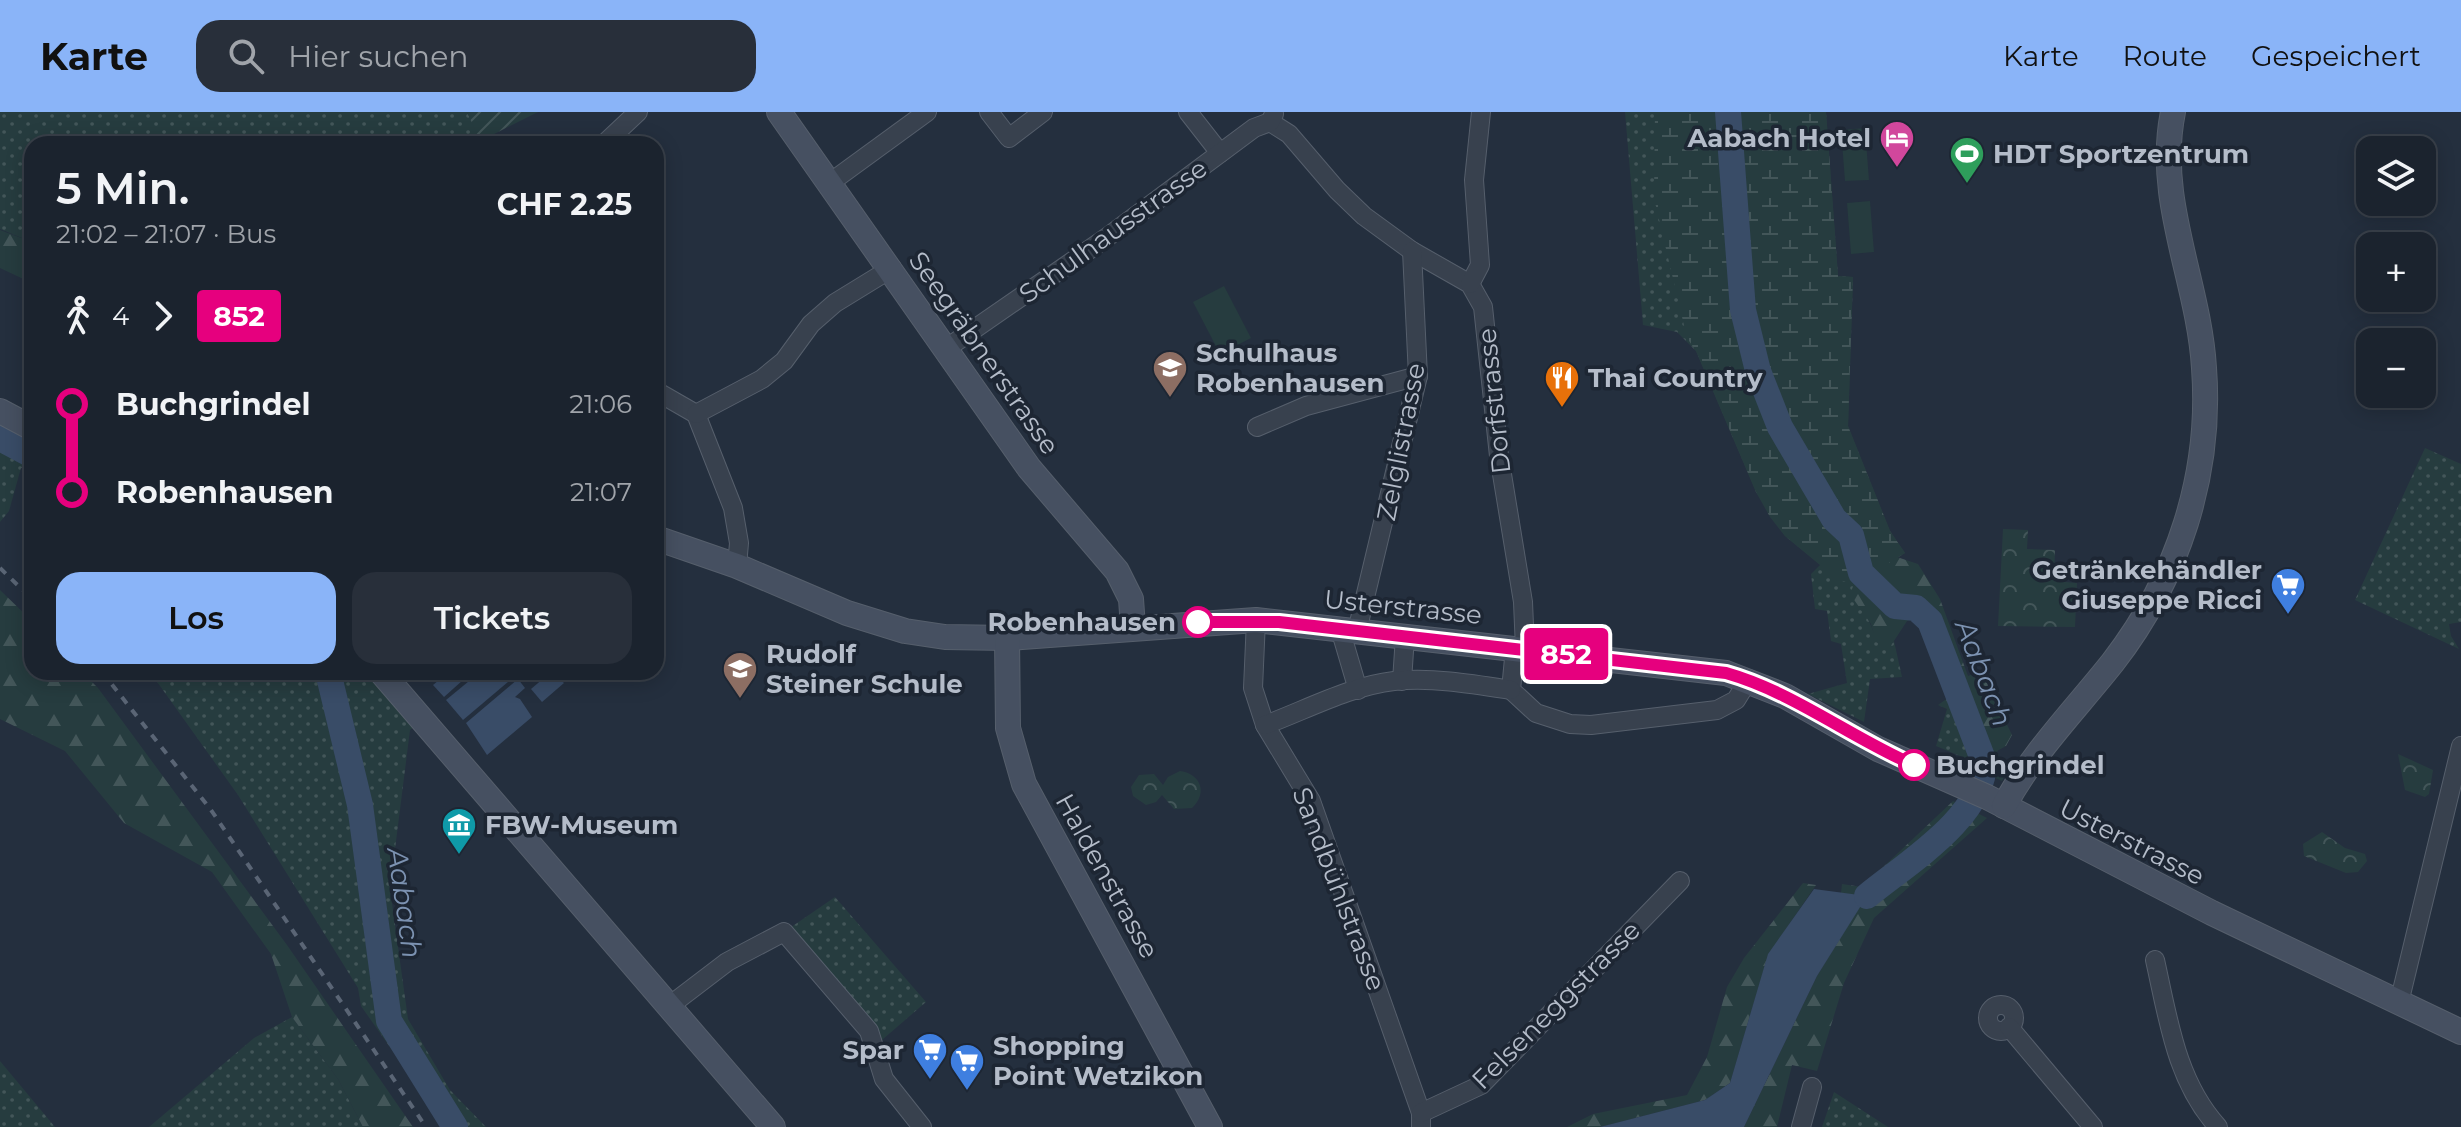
<!DOCTYPE html>
<html lang="de">
<meta charset="utf-8">
<style>
body{margin:0;font-family:Montserrat,sans-serif;background:#282f3a;color:#f1f3f6;height:100vh;display:flex;flex-direction:column;font-size:30px;white-space:nowrap}
*{box-sizing:border-box;margin:0}
p{font-size:26px;color:#a0a4aa}
.icon{flex:none;width:44px;height:44px;fill:none;stroke:currentColor;stroke-width:2;stroke-linecap:round;stroke-linejoin:round}
.map{position:relative;flex:1;overflow:hidden}
.sheet{position:absolute;left:24px;top:24px;width:640px;height:544px;display:flex;flex-direction:column;background:#1b232e;border-radius:24px;box-shadow:0 4px 20px #0003,0 0 0 2px #39404a}
.sheet>*{flex:none}
.badge{padding:0 16px;border-radius:6px;font-size:28px;line-height:52px}
.buttons{position:absolute;left:2356px;top:24px;display:grid;gap:16px}
.buttons a{display:grid;place-items:center;width:80px;height:80px;border-radius:16px;background:#1b232e;box-shadow:0 4px 20px #0003,0 0 0 2px #39404a;font-size:40px}
.map>.badge{position:absolute;translate:-50% -50%;box-shadow:0 0 0 4px #fff}
.legs{display:flex;align-items:center;gap:12px;height:88px;padding:0 32px;font-size:26px}
.legs p{margin-inline-start:auto}
.overview{display:flex;align-items:center;justify-content:space-between;height:136px;padding:0 32px}
h1{font-size:44px;font-weight:600;line-height:60px}
.cta{display:flex;gap:16px;margin-top:auto;padding:16px 32px}
.cta a{flex:1;height:92px;border-radius:24px;background:#8ab4f8;color:#111;font-size:32px;font-weight:600;line-height:92px;text-align:center}
.cta a+a{background:#282f3a;color:#f1f3f6}
ul{padding:0 32px;list-style:none}
li{display:flex;align-items:center;gap:28px;height:88px;font-size:30px}
li i{display:grid;place-items:center;width:12px;height:100%;margin:0 10px;background:currentColor}
li i::after{content:'';width:20px;height:20px;margin:-10px;border:6px solid;border-radius:50%;background:#1b232e}
li p{margin-inline-start:auto}
li:first-child i{background:linear-gradient(#0000 50%,currentColor 0)}
li:last-child i{background:linear-gradient(currentColor 50%,#0000 0)}
header{display:flex;align-items:center;gap:48px;box-sizing:border-box;height:112px;padding:0 40px;background:#8ab4f8;color:#111}
header strong{font-size:38px}
nav{display:flex;gap:44px;margin-inline-start:auto;font-size:28px}
.search{width:560px;height:72px;background:#282f3a;display:flex;align-items:center;gap:20px;box-sizing:border-box;padding:0 28px;border-radius:24px;color:#a0a4aa;font-size:30px}
.map>svg:first-child{display:block}
.grass{fill:url(#grass-dots)}
.forest{fill:url(#forest-firs)}
.wetland{fill:url(#wetland-marsh)}
.park{fill:url(#park-crowns)}
.garden{fill:url(#garden-furrows)}
.pitch{fill:#263c3f}
.water{fill:#394c67}
.lines{fill:none;stroke-linecap:round;stroke-linejoin:round}
.river{stroke:#394c67;stroke-width:26}
.street-casing{stroke:#565f6c;stroke-width:20}
.secondary-casing{stroke:#565f6c;stroke-width:26}
.street{stroke:#38414e;stroke-width:18}
.secondary{stroke:#465061;stroke-width:24}
.rail{stroke:#5a6575;stroke-width:4;stroke-dasharray:8 8;stroke-linecap:butt}
.line-1-casing{stroke:#fff;stroke-width:18}
.line-1{stroke:#e6007e;stroke-width:12}
.stop-1-dot{fill:#fff;stroke:#e6007e;stroke-width:4}
.labels{text-anchor:middle;dominant-baseline:central;stroke-width:7;stroke-linejoin:round;paint-order:stroke}
.poi-label{font-size:26px;font-weight:bold;fill:#b4bcc9;stroke:#1d2633;text-anchor:start}
.street-label{font-size:26px;fill:#b4bcc9;stroke:#1d2633}
.stop-label{font-size:26px;font-weight:bold;fill:#b4bcc9;stroke:#1d2633;text-anchor:end}
.water-label{font-size:28px;font-style:italic;fill:#7c92b1;stroke:#1d2633}
</style>
<header>
<strong>Karte</strong>
<div class="search"><svg class="icon" aria-label="search" viewBox="0 0 24 24"><circle cx="10" cy="10" r="6"/><path d="M15 15l6 6"/></svg>Hier suchen</div>
<nav><a>Karte</a><a>Route</a><a>Gespeichert</a></nav>
</header>
<div class="map">
<svg width="2461" height="1015" viewBox="0 0 2461 1015">
<defs>
<pattern id="grass-dots" width="8" height="8" patternUnits="userSpaceOnUse" patternTransform="scale(2)"><rect width="8" height="8" fill="#263c3f"/><path d="M2 2h.1M6 6h.1" fill="none" stroke="#435659" stroke-width="1.8" stroke-linecap="round"/></pattern>
<pattern id="forest-firs" width="22" height="20" patternUnits="userSpaceOnUse" patternTransform="scale(2)"><rect width="22" height="20" fill="#263c3f"/><path d="M5 1l3.5 6h-7zM16 11l3.5 6h-7z" fill="#435659"/></pattern>
<pattern id="wetland-marsh" width="20" height="14" patternUnits="userSpaceOnUse" patternTransform="scale(2)"><rect width="20" height="14" fill="#263c3f"/><path d="M1 5h8M5 5V1M11 12h8M15 12V8" fill="none" stroke="#435659"/></pattern>
<pattern id="park-crowns" width="20" height="18" patternUnits="userSpaceOnUse" patternTransform="scale(2)"><rect width="20" height="18" fill="#263c3f"/><path d="M2 6a3 3 0 1 1 6 0M12 15a3 3 0 1 1 6 0" fill="none" stroke="#435659"/></pattern>
<pattern id="garden-furrows" width="10" height="10" patternUnits="userSpaceOnUse" patternTransform="scale(2)"><rect width="10" height="10" fill="#263c3f"/><path d="M-1 1l2-2M0 10L10 0M9 11l2-2" fill="none" stroke="#435659"/></pattern>
</defs>
<rect width="100%" height="100%" fill="#242f3e"/>
<g class="grass">
<path d="M0 0H467L482 32H32V130L0 117Z"/>
<path d="M1625 0H1826L1838 164 1853 165 1848 314 1890 419 1905 441 1854 472C1860 494 1871 509 1877 530L1890 534 1894 529 1902 565 1870 567 1864 610 1808 582 1847 571 1841 532 1831 529 1827 499 1815 497 1811 462 1820 453 1785 424 1756 380 1696 239 1677 220 1643 213Z"/>
<path d="M0 299 32 316V359L21 356 9 399 0 410Z"/>
<path d="M2425 336 2461 352V510L2449 512 2451 524 2459 537 2355 488Z"/>
<path d="M150 560H381L423 608 410 618 390 777 408 907 450 978 486 1015H446L361 894 358 876 238 683Z"/>
<path d="M1952 583 1971 622 1972 649 1936 634 1947 597 1938 593Z"/>
<path d="M835 785 926 890 875 934 784 820Z"/>
<path d="M292 905 338 967 363 1015H149L254 926Z"/>
<path d="M0 949 55 1015H0Z"/>
<path d="M1834 980 1888 1015H1822Z"/>
</g>
<g class="forest">
<path d="M0 118 32 130V171L0 156Z"/>
<path d="M1897 445 1918 452 1940 487 1968 564 1981 559 2012 623 2006 634 1997 639 2006 660 2002 669 1972 655 1971 622 1920 504 1907 509 1890 535 1876 530 1871 512 1850 482 1854 472Z"/>
<path d="M0 478 32 509V560H82L98 576 287 833 413 1015H363L338 967 292 905 271 842 212 760 124 711 65 639 0 607Z"/>
<path d="M1953 689 1987 706 1874 806 1844 871 1817 959 1792 953 1777 1015H1744L1817 864 1866 784 1841 781 1842 772 1862 775Z"/>
<path d="M1803 771 1816 773 1768 843 1730 971 1705 988 1600 1015H1567L1593 1002 1687 983 1707 945 1727 875 1744 846Z"/>
</g>
<path class="wetland" d="M1655 0H1826L1838 164 1853 165 1848 314 1890 419 1905 441 1854 472 1839 468 1785 424 1770 405 1756 380 1696 239 1687 226 1654 86Z"/>
<g class="park">
<path d="M2003 417 2028 418 2027 437 2055 438 2054 469 2077 471 2075 515 1998 514Z"/>
<path d="M2398 642 2433 658 2429 682 2425 685 2405 678Z"/>
<path d="M1180 659C1201 662 1208 681 1192 696L1174 697 1162 683 1156 690 1146 693 1133 684 1131 675 1139 663 1154 662 1163 673 1168 665Z"/>
<path d="M2322 720 2345 736 2365 742 2367 749 2358 760 2346 761 2304 744 2303 732Z"/>
</g>
<path class="garden" d="M467 0H538L480 29Z"/>
<g class="pitch">
<path d="M1865 16 1869 68 1845 69 1841 18Z"/>
<path d="M1870 89 1874 140 1851 142 1847 91Z"/>
<path d="M1224 174 1251 226 1220 242 1193 190Z"/>
</g>
<g class="water">
<path d="M449 560H472L444 585 433 573Z"/>
<path d="M480 560H512L515 564 463 608 446 588Z"/>
<path d="M551 560 564 571 542 590 531 577Z"/>
<path d="M518 567 525 576 515 585 520 587 532 605 487 643 466 611Z"/>
<path d="M1814 777 1867 784 1817 864 1744 1015H1600L1705 988 1730 971 1768 842Z"/>
</g>
<g class="lines">
<g class="river">
<path d="M1728 0 1743 198 1758 259 1780 315 1834 407 1851 423 1861 461 1895 494 1916 496 1930 509 1984 650C1984 705 1907 751 1867 784"/>
<path d="M0 326 32 343"/>
<path d="M328 560 360 693 389 909 455 1015"/>
</g>
<defs>
<g id="street">
<path d="M989 0 1009 26 1043 0"/>
<path d="M1188 0 1220 41"/>
<path d="M1270 10 1289 22 1337 78 1364 104 1412 139 1470 172 1483 195 1499 344 1523 490 1525 537"/>
<path d="M604 32 638 0"/>
<path d="M831 70 927 0"/>
<path d="M1470 172 1480 153 1474 68 1481 0"/>
<path d="M947 236 1106 126 1254 16 1270 10 1274 2"/>
<path d="M656 279 696 302 733 396 739 431 737 454"/>
<path d="M696 302 762 267 784 249 811 212 835 191 892 156"/>
<path d="M1257 315 1306 294 1418 264"/>
<path d="M1256 508 1253 576 1265 613 1311 689 1421 1001V1015"/>
<path d="M1340 517 1358 578"/>
<path d="M1357 519 1418 264 1412 139"/>
<path d="M1515 536 1511 578 1536 601 1570 612 1591 613 1717 598 1736 588 1749 567"/>
<path d="M1402 569 1405 524"/>
<path d="M1265 613C1306 598 1350 574 1394 569 1432 565 1473 572 1511 578"/>
<path d="M2155 848C2168 906 2176 969 2218 1015"/>
<path d="M2399 891 2461 634"/>
<circle cx="2001" cy="906" r="13"/>
<path d="M668 895 727 850 784 820 869 919 884 967 922 1015"/>
<path d="M2009 915 2093 1015"/>
<path d="M1421 1001 1481 973 1680 769"/>
<path d="M1801 1015 1812 975"/>
</g>
<g id="secondary">
<path d="M779 0 1029 356 1117 459 1131 487 1133 515"/>
<path d="M0 299 32 316"/>
<path d="M656 426 737 454 847 501 905 519 945 525 1007 526 1256 508 1726 561 1785 584 1878 637 1987 685 2212 801 2461 920"/>
<path d="M1007 526 1008 616 1024 672 1210 1015"/>
<path d="M381 560 773 1015"/>
<path d="M2004 694C2033 640 2075 598 2113 550 2178 466 2212 362 2204 256 2199 170 2155 88 2173 0"/>
</g>
</defs>
<use href="#street" class="street-casing"/>
<use href="#secondary" class="secondary-casing"/>
<use href="#street" class="street"/>
<use href="#secondary" class="secondary"/>
<g class="rail">
<path d="M0 456 32 487"/>
<path d="M102 560 211 698 426 1015"/>
</g>
</g>
<g class="lines">
<defs>
<path id="line-1" d="M1198 510H1279L1726 561C1793 580 1850 625 1914 653"/>
</defs>
<use href="#line-1" class="line-1-casing"/>
<use href="#line-1" class="line-1"/>
</g>
<defs>
<symbol id="hotel-pin" viewBox="-11 -11 22 30"><path d="M0 17L-7.5 6A9.5 9.5 0 1 1 7.5 6Z" fill="#d1479c" stroke="#1d2633"/><path d="M-6-4.5h1.5V1H6V5H4.5V3h-9V5H-6ZM-4 0a1.8 1.8 0 1 1 3.6 0ZM.5 0V-2.5h3Q6-2.5 6 0Z" fill="#fff"/></symbol>
<symbol id="stadium-pin" viewBox="-11 -11 22 30"><path d="M0 17L-7.5 6A9.5 9.5 0 1 1 7.5 6Z" fill="#2e9e5b" stroke="#1d2633"/><path d="M0-5a6.5 5 0 1 0 0 10a6.5 5 0 1 0 0-10ZM-3.5-1.8h7v3.6h-7Z" fill="#fff"/></symbol>
<symbol id="school-pin" viewBox="-11 -11 22 30"><path d="M0 17L-7.5 6A9.5 9.5 0 1 1 7.5 6Z" fill="#8d6e63" stroke="#1d2633"/><path d="M0-5L7-2L0 1L-7-2ZM-4 1L0 2.5L4 1V4Q0 6-4 4Z" fill="#fff"/></symbol>
<symbol id="restaurant-pin" viewBox="-11 -11 22 30"><path d="M0 17L-7.5 6A9.5 9.5 0 1 1 7.5 6Z" fill="#e8710a" stroke="#1d2633"/><path d="M-5-6h1v4h1v-4h1v4h1v-4h1v5L-1.5 .5V6h-2V.5L-5-1ZM5-6V6H3V1.5H1.5Q1.5-4 5-6Z" fill="#fff"/></symbol>
<symbol id="supermarket-pin" viewBox="-11 -11 22 30"><path d="M0 17L-7.5 6A9.5 9.5 0 1 1 7.5 6Z" fill="#3f7fe0" stroke="#1d2633"/><path d="M-6-5.5h2.5l.6 2H6L4.5 2H-2.5L-4.4-4H-6ZM-1.5 3.2a1.3 1.3 0 1 0 .1 0ZM3 3.2a1.3 1.3 0 1 0 .1 0Z" fill="#fff"/></symbol>
<symbol id="museum-pin" viewBox="-11 -11 22 30"><path d="M0 17L-7.5 6A9.5 9.5 0 1 1 7.5 6Z" fill="#0f9aa8" stroke="#1d2633"/><path d="M0-6L6-3V-2H-6V-3ZM-5-1h2V3h-2ZM-1-1h2V3h-2ZM3-1h2V3H3ZM-6 4H6V6H-6Z" fill="#fff"/></symbol>
</defs>
<g fill-rule="evenodd">
<use href="#hotel-pin" x="1877" y="6" width="40" height="54"/>
<use href="#stadium-pin" x="1947" y="22" width="40" height="54"/>
<use href="#school-pin" x="1150" y="236" width="40" height="54"/>
<use href="#restaurant-pin" x="1542" y="246" width="40" height="54"/>
<use href="#supermarket-pin" x="2268" y="453" width="40" height="54"/>
<use href="#school-pin" x="720" y="537" width="40" height="54"/>
<use href="#museum-pin" x="439" y="693" width="40" height="54"/>
<use href="#supermarket-pin" x="910" y="918" width="40" height="54"/>
<use href="#supermarket-pin" x="947" y="929" width="40" height="54"/>
</g>
<g class="stop-1-dot">
<circle cx="1198" cy="510" r="14"/>
<circle cx="1914" cy="653" r="14"/>
</g>
<g class="labels">
<g class="poi-label">
<text x="1871" y="26" text-anchor="end">Aabach Hotel</text>
<text x="1993" y="42">HDT Sportzentrum</text>
<text x="1196" y="241">Schulhaus<tspan x="1196" dy="30">Robenhausen</tspan></text>
<text x="1588" y="266">Thai Country</text>
<text x="2262" y="458" text-anchor="end">Getränkehändler<tspan x="2262" dy="30">Giuseppe Ricci</tspan></text>
<text x="766" y="542">Rudolf<tspan x="766" dy="30">Steiner Schule</tspan></text>
<text x="485" y="713">FBW-Museum</text>
<text x="993" y="934">Shopping<tspan x="993" dy="30">Point Wetzikon</tspan></text>
<text x="904" y="938" text-anchor="end">Spar</text>
</g>
<g class="street-label">
<text transform="translate(1113 119) rotate(-36)">Schulhausstrasse</text>
<text transform="translate(984 241) rotate(55)">Seegräbnerstrasse</text>
<text transform="translate(1494 289) rotate(-96)">Dorfstrasse</text>
<text transform="translate(1401 330) rotate(-79)">Zelglistrasse</text>
<text transform="translate(1403 495) rotate(6)">Usterstrasse</text>
<text transform="translate(2132 730) rotate(27)">Usterstrasse</text>
<text transform="translate(1107 764) rotate(61)">Haldenstrasse</text>
<text transform="translate(1339 777) rotate(69)">Sandbühlstrasse</text>
<text transform="translate(1556 893) rotate(-45)">Felseneggstrasse</text>
</g>
<g class="stop-label">
<text x="1176" y="510">Robenhausen</text>
<text x="1936" y="653" text-anchor="start">Buchgrindel</text>
</g>
<g class="water-label">
<text transform="translate(1984 561) rotate(69)">Aabach</text>
<text transform="translate(405 791) rotate(82)">Aabach</text>
</g>
</g>
</svg>
<div class="buttons">
<a><svg class="icon" aria-label="layers" viewBox="0 0 24 24"><path d="M12 4l9 5-9 5-9-5zM3 14l9 5 9-5"/></svg></a>
<a>+</a>
<a>−</a>
</div>
<b class="badge" style="left:1566px;top:542px;background:#e6007e;color:#fff">852</b>
<section class="sheet">
<div class="overview"><div><h1>5 Min.</h1><p>21:02 – 21:07 · Bus</p></div><b>CHF 2.25</b></div>
<div class="legs"><svg class="icon" aria-label="walk" viewBox="0 0 24 24"><circle cx="13" cy="4" r="2"/><path d="M13 8l-2 6 4 7M11 14l-3 7M7 12l3-4h3l4 4"/></svg>4<svg class="icon" aria-label="forward" viewBox="0 0 24 24"><path d="M9 5l7 7-7 7"/></svg><b class="badge" style="background:#e6007e;color:#fff">852</b></div>
<ul>
<li><i style="color:#e6007e"></i><b>Buchgrindel</b><p>21:06</p></li>
<li><i style="color:#e6007e"></i><b>Robenhausen</b><p>21:07</p></li>
</ul>
<div class="cta"><a>Los</a><a>Tickets</a></div>
</section>
</div>
